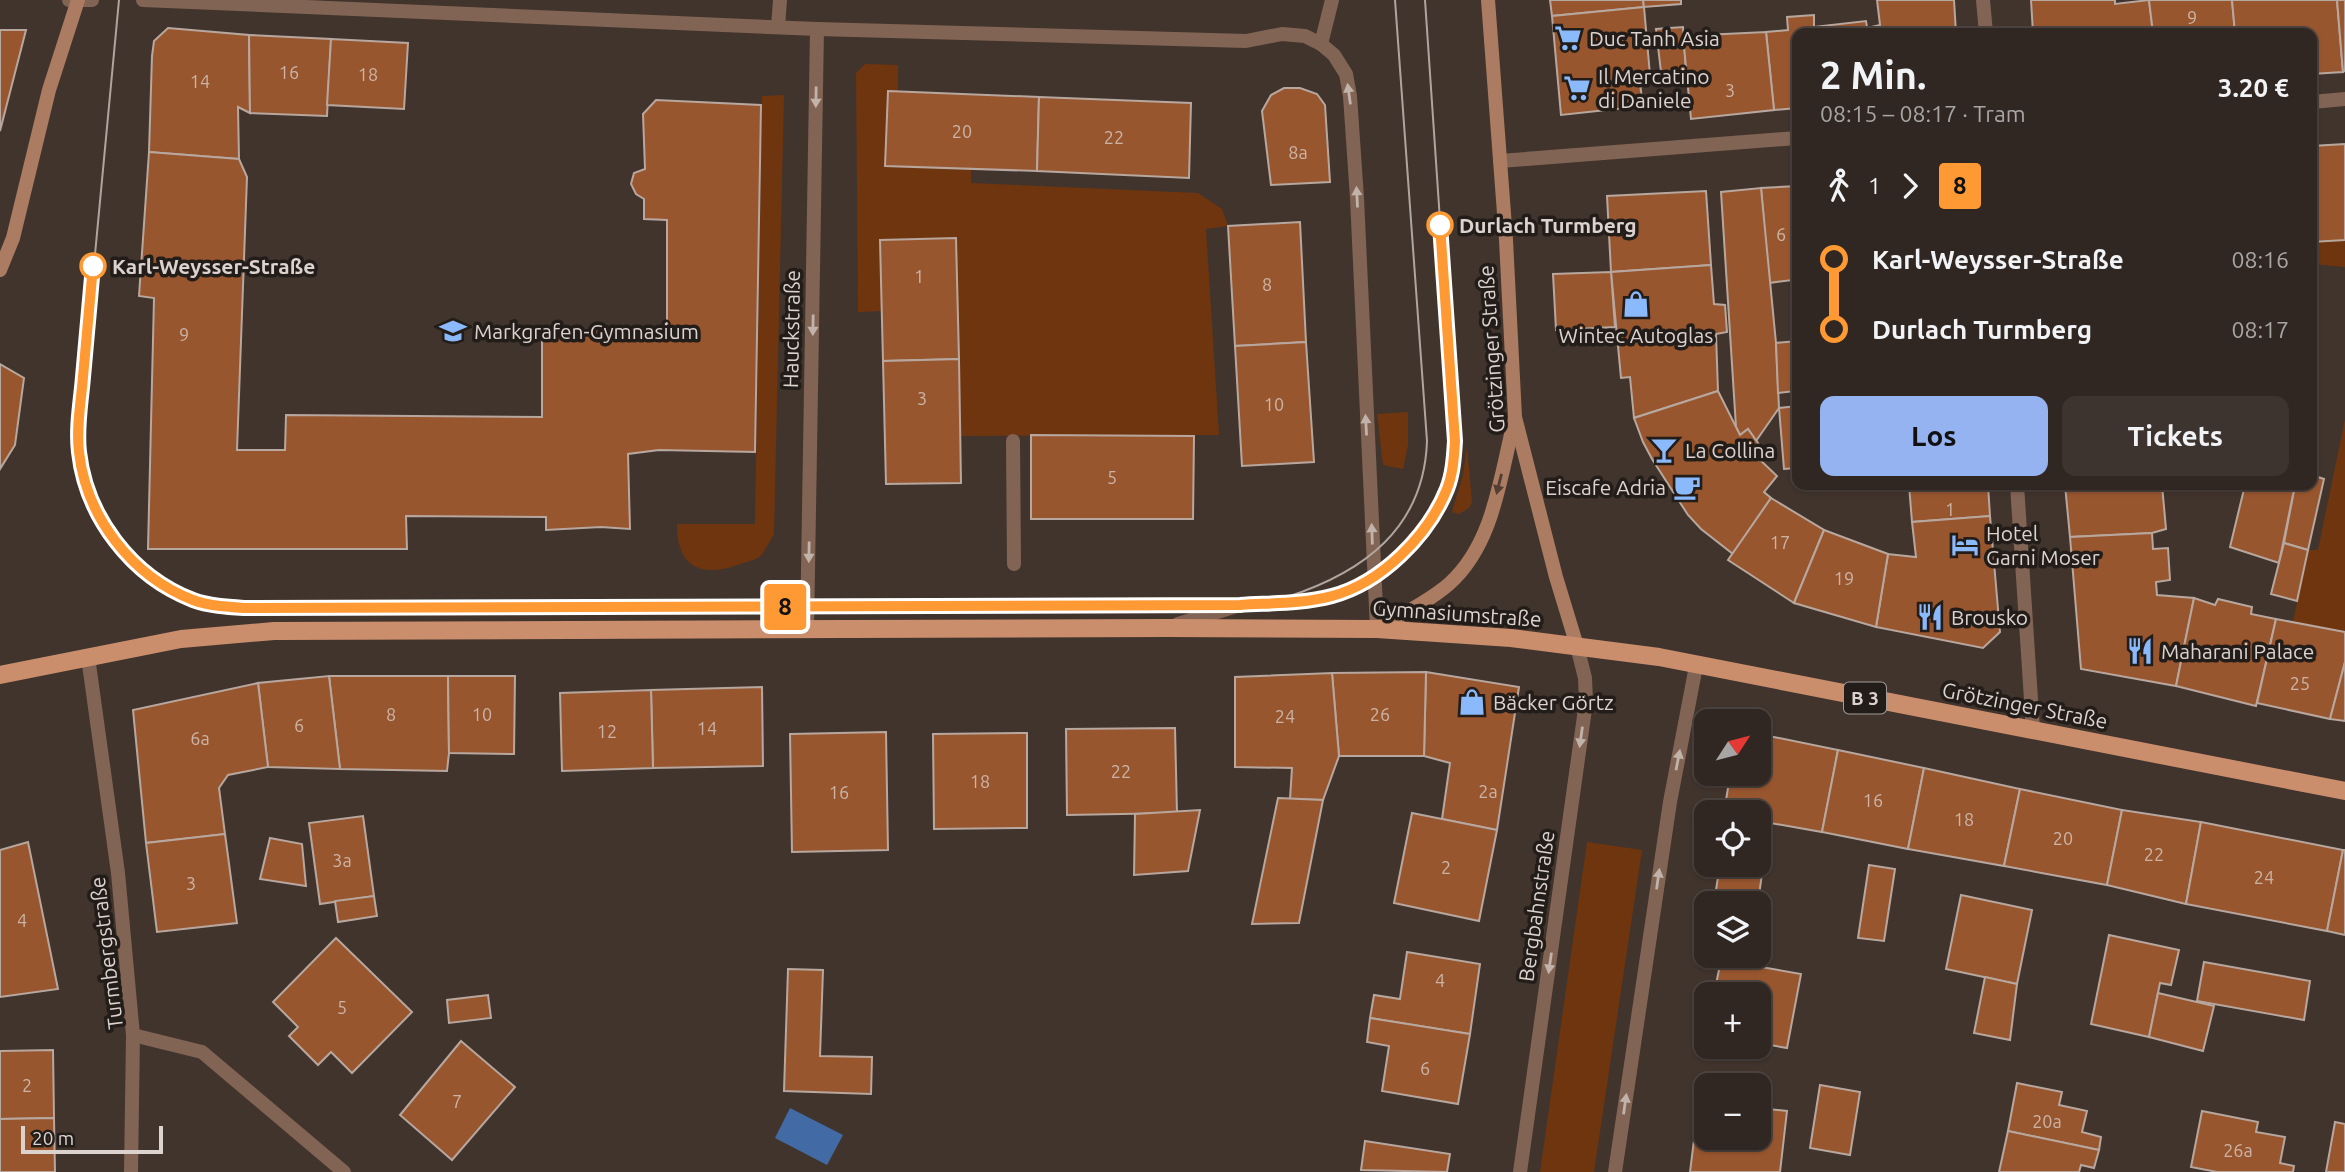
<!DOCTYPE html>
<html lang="de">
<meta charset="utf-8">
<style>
body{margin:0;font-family:Ubuntu,sans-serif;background:#3d332f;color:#f1f3f6;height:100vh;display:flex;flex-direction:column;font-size:26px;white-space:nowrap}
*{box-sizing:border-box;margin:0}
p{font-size:23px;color:#a8a5a5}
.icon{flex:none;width:38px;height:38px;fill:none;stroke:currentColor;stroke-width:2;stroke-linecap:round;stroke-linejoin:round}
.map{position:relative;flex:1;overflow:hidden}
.details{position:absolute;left:1792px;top:28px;width:525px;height:462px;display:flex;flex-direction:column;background:#312722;border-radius:14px;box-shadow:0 2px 5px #0004,0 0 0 2px #4c4440}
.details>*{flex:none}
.badge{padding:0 14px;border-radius:5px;font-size:24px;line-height:46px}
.needle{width:46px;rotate:54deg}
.buttons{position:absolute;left:1694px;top:709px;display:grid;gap:14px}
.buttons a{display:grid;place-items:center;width:77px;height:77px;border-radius:14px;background:#312722;box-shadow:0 2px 5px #0004,0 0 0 2px #4c4440;font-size:35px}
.scale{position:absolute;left:21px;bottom:18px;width:142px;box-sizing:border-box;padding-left:7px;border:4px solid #dcd3cf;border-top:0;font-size:19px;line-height:24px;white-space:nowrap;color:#dcd3cf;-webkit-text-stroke:5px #231d1a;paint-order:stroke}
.map>.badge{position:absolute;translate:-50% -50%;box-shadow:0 0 0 4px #fff}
.legs{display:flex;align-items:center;gap:10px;height:77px;padding:0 28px;font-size:23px}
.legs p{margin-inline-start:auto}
.overview{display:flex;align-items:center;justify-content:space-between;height:119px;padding:0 28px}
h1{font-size:38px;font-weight:600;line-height:52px}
.action{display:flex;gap:14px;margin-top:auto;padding:14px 28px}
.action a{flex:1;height:80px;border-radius:14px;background:#95b2f1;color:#111;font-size:28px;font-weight:600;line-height:80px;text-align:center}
.action a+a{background:#3d332f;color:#f1f3f6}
ul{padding:0 28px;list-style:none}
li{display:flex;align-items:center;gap:24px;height:70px;font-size:26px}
li i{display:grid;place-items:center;width:10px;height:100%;margin:0 9px;background:currentColor}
li i::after{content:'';width:18px;height:18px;margin:-9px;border:5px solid;border-radius:50%;background:#312722}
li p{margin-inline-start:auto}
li:first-child i{background:linear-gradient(#0000 50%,currentColor 0)}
li:last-child i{background:linear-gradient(currentColor 50%,#0000 0)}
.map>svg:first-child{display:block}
.green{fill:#6f350f}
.water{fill:#426ba5}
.building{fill:#98562f;stroke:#b7a79e;stroke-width:2}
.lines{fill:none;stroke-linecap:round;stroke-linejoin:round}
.lane{stroke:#826454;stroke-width:14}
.street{stroke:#826454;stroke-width:14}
.secondary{stroke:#ab7c62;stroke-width:14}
.primary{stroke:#cb8e6d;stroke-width:18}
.tram{stroke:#afa5a0;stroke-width:2}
.oneway{fill:#c1b2aa}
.oneway2{fill:#533e33}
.line-1-casing{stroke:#fff;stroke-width:16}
.line-1{stroke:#f93;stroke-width:10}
.stop-1-dot{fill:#fff;stroke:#f93;stroke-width:3.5}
.labels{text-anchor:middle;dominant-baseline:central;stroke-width:7;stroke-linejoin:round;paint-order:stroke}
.number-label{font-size:18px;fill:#cbb4a7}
.shield{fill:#231d1a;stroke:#a49c99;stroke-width:2}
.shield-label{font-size:19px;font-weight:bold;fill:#dcd3cf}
.poi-label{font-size:21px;fill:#dcd3cf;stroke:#231d1a;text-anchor:start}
.stop-label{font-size:21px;font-weight:bold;fill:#dcd3cf;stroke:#231d1a;text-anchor:start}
.street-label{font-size:21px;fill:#dcd3cf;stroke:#231d1a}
</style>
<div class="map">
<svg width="2345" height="1172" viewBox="0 0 2345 1172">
<rect width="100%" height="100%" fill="#41342d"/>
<g class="green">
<path d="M865 64 898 65V92L888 91 885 166 971 169V183L1198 193 1222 209 1228 226 1206 229 1219 435 960 436 956 239 882 311 858 312 856 73Z"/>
<path d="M784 95 774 534C770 540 765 552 759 557 754 561 744 562 738 565 699 578 677 566 677 524H755L762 96Z"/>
<path d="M2345 240V267L2312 264V242Z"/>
<path d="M1408 412V445L1403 469 1383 465 1377 414Z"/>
<path d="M2345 419V632L2293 622 2308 550H2318Z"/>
<path d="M1467 447 1472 502 1469 508 1459 514 1452 512 1463 475Z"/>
<path d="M1587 842 1642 850 1594 1172H1540Z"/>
</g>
<path class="water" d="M790 1108 843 1135 827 1165 775 1138Z"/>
<g class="building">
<path d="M1550 0H1643L1644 7 1552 16Z"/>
<path d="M1643 0H1681V4L1644 7Z"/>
<path d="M1877 0H1954L1956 33H1868L1867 28 1880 25Z"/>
<path d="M2031 0H2115V4L2149 0 2153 33H2033Z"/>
<path d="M2149 0H2232L2235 33H2153Z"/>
<path d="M2232 0H2337L2343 72 2312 74V33H2235Z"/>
<path d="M2337 0H2345V71L2343 72Z"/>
<path d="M1644 7 1650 75 1639 76 1643 106 1561 115 1552 16Z"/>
<path d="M1814 15V27L1866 21 1868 33H1797V108L1774 110 1766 32 1788 30 1787 17Z"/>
<path d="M1683 27 1686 70 1661 72 1656 29Z"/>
<path d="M168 28 249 35 250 113 238 107 239 159 149 152 152 56 154 41Z"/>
<path d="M0 30H26L0 131Z"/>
<path d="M1766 32 1774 110 1691 119 1683 36Z"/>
<path d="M249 35 331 39 327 116 250 113Z"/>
<path d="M331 39 408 43 404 109 327 105Z"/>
<path d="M1284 88H1300L1317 94 1325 105 1330 182 1271 185 1262 111 1271 95Z"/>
<path d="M888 91 1039 97 1037 171 885 166Z"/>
<path d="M1039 97 1191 103 1189 178 1037 171Z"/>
<path d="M656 100 761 105 755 452 659 450 628 454 630 529 601 527 546 530V517L406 516 407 549H148L154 298 139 296 149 152 239 159 247 177 237 450H285L286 415 542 417V329L667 330V220L644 219V199L636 194 631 184 634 173 645 169 643 114Z"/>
<path d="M2345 144V240L2312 242V146Z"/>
<path d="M1797 186V294H1794L1792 280 1769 283 1761 188Z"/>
<path d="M1761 188 1776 343 1779 408 1756 441 1748 429 1740 435 1736 427 1721 192Z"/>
<path d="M1706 191 1711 265 1611 272 1607 196Z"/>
<path d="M1300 222 1306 342 1235 346 1228 226Z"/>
<path d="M956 238 959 359 883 361 880 240Z"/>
<path d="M2312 264H2316L2312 323Z"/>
<path d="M1711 265 1714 304 1725 305 1727 332 1716 334 1718 391 1634 418 1630 377 1621 378 1611 272Z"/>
<path d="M1611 272 1615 327 1556 330 1553 274Z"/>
<path d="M1797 341V396L1795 391 1778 393 1776 343Z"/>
<path d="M1306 342 1314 462 1242 466 1235 346Z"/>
<path d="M959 359 961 483 886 484 883 361Z"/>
<path d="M0 364 24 378 15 445 0 469Z"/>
<path d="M1718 391 1740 435 1748 429 1763 450 1756 456 1777 476 1764 492 1771 498 1733 554 1701 529 1688 515 1652 459 1643 442 1634 418Z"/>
<path d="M1797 406V468L1784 469 1779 408Z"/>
<path d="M1031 435 1194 436 1193 519H1031Z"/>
<path d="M2312 475 2324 479 2308 550 2284 543 2295 485H2312Z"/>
<path d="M1909 485H1988L1990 516 1912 522Z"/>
<path d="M2065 485H2162L2166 529 2152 533 2070 537Z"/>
<path d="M2245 485H2295L2279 563 2230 547Z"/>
<path d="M1771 498 1824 530 1794 603 1728 560Z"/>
<path d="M1990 516 2000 632 1983 648 1876 627 1888 554 1916 557 1912 522Z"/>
<path d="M1824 530 1888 554 1876 627 1794 603Z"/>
<path d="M2152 533 2153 549 2168 548 2170 580 2156 582 2157 595 2194 598 2176 686 2081 669 2070 537Z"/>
<path d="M2284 543 2308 550 2297 601 2271 594Z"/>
<path d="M2194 598 2215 605 2218 599 2252 607 2251 614 2276 619 2256 706 2176 686Z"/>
<path d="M2276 619 2345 632V662L2330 719 2257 703Z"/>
<path d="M2345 662V721L2330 719Z"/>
<path d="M1426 672 1519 687 1497 830 1442 819 1450 763 1424 756Z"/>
<path d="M1426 672 1424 756H1339L1332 673Z"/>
<path d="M1332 673 1339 756 1323 800 1290 799 1292 768 1235 767V677Z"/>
<path d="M329 676H448L449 753 447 771 340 769Z"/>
<path d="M329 676 340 769 268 767 258 683Z"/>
<path d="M448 676H515L514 754 449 753Z"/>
<path d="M258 683 268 767 228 775 219 788 225 834 146 843 133 710Z"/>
<path d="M762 687 763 766 653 768 651 690Z"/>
<path d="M651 690 653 768 562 771 560 693Z"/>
<path d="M1175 728 1177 813 1067 815 1066 729Z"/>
<path d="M886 732 888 850 792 852 790 734Z"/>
<path d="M1027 733V828L934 829 933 734Z"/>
<path d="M1759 734 1838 750 1822 832 1759 821V812H1724L1729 782 1714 779 1715 774H1759Z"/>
<path d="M1838 750 1924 768 1908 849 1822 832Z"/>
<path d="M1924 768 2020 789 2004 866 1908 849Z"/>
<path d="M2020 789 2122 810 2107 885 2004 866Z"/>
<path d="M1278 798 1323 800 1299 923 1252 924Z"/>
<path d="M1200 810 1188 871 1134 875 1135 814Z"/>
<path d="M2122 810 2201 822 2186 904 2107 885Z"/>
<path d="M1412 813 1497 830 1479 921 1394 903Z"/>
<path d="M363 816 374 896 320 904 309 823Z"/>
<path d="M2201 822 2343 850 2327 931 2186 904Z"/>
<path d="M225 834 237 923 157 932 146 843Z"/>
<path d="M1759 836 1767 837 1758 903H1714L1720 864H1759Z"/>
<path d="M270 838 302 844 306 886 260 879Z"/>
<path d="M28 842 58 989 0 997V850Z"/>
<path d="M2343 850H2345V935L2327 931Z"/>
<path d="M1869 865 1895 869 1884 941 1858 938Z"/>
<path d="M1961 895 2032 910 2017 984 1946 969Z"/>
<path d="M374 896 377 916 338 922 335 901Z"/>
<path d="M2109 935 2179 950 2171 985 2160 983 2149 1037 2091 1024Z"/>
<path d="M336 938 412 1012 352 1073 331 1052 318 1065 289 1036 298 1027 273 1002Z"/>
<path d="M1407 952 1480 964 1470 1034 1370 1018 1374 995 1400 999Z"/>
<path d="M1721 960 1801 974 1787 1048 1759 1043V994H1714Z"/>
<path d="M2204 962 2310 981 2304 1020 2197 1001Z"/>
<path d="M788 969 823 970 820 1056 872 1057 871 1094 784 1091Z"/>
<path d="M1985 977 2017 984 2010 1040 1974 1033Z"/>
<path d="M2158 993 2214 1006 2203 1051 2149 1037Z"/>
<path d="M488 995 491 1018 449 1023 447 1000Z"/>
<path d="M1370 1018 1470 1034 1458 1104 1382 1091 1389 1046 1367 1042Z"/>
<path d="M461 1041 515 1087 452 1160 400 1115Z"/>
<path d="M53 1050 54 1118 0 1119V1051Z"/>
<path d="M2017 1083 2062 1092 2059 1105 2087 1111 2082 1132 2101 1137 2099 1150 2008 1131Z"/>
<path d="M1820 1085 1860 1092 1850 1155 1810 1148Z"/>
<path d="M1699 1100 1706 1101V1138H1759V1108L1787 1111 1780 1172H1690Z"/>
<path d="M2202 1111 2258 1122 2256 1132 2285 1137 2280 1163 2294 1166 2293 1172H2217L2191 1167Z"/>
<path d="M54 1118 55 1172H0V1119Z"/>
<path d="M2335 1122 2345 1124V1172H2326Z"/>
<path d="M2008 1131 2099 1150 2094 1168 2081 1165 2079 1172H1999Z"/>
<path d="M1365 1141 1450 1154 1447 1172 1361 1170Z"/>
</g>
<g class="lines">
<g class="lane">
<path d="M778 27 780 0"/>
<path d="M1178 624 1240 605"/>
</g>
<g class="street">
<path d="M69 0H92"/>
<path d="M143 0 817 29 1246 41 1282 34 1305 36 1321 44 1334 55 1346 74 1350 96 1357 198 1377 629"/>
<path d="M1983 0 1986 33"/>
<path d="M1321 44 1332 0"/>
<path d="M2312 102 2345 99"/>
<path d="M1500 161 1797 138"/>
<path d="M1013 441 1014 564"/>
<path d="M2017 485 2033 730"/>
<path d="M807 630 817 29"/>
<path d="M88 657 118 873 133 1035 131 1172"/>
<path d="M133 1035 202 1052 344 1172"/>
<path d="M1520 1172 1586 702 1585 678 1577 646"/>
<path d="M1615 1172 1670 802 1696 666"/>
</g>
<g class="secondary">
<path d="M1488 0 1506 240 1515 417 1556 577 1577 646"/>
<path d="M0 270 13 238 49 90 78 0"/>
<path d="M1377 629C1401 615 1428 602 1449 584 1494 544 1500 477 1514 422"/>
</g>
<path class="primary" d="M0 675 181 639 274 631 1167 628 1377 629 1511 638 1659 657 2345 791"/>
<g class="tram">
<path d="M119 0 79 424C79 443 79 462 84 482 99 543 158 594 218 605 263 614 311 608 357 608 422 608 488 608 554 606L1240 605C1270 603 1302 604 1332 596 1381 583 1428 536 1447 489 1453 474 1454 457 1455 441L1425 0"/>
<path d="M1287 597C1364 572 1424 528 1427 441L1395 0"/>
</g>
</g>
<defs><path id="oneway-solid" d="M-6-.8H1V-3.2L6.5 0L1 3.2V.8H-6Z" transform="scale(1.75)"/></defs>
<g class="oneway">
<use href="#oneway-solid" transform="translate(1349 94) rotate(-98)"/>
<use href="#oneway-solid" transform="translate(816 97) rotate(91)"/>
<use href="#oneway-solid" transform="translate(1357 197) rotate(-93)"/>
<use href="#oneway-solid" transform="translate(813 325) rotate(91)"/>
<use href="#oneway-solid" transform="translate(1366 425) rotate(-93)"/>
<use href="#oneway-solid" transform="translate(1372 534) rotate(-92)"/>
<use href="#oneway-solid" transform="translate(809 552) rotate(91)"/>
<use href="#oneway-solid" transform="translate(1581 737) rotate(98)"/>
<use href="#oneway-solid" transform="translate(1678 760) rotate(-79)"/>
<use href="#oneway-solid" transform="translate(1658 879) rotate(-82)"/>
<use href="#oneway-solid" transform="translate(1550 963) rotate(98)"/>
<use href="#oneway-solid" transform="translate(1625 1104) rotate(-82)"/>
</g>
<use class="oneway2" href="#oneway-solid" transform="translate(1499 484) rotate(104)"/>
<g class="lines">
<defs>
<path id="line-1" d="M93 266C90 303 86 340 83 377 81 402 76 427 79 452 86 516 131 576 193 600 209 606 228 607 245 608L1240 605C1270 603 1302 604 1332 596 1381 583 1428 536 1447 489 1453 474 1454 457 1455 441L1440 225"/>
</defs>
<use href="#line-1" class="line-1-casing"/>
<use href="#line-1" class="line-1"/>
</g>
<defs>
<symbol id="supermarket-bare" viewBox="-9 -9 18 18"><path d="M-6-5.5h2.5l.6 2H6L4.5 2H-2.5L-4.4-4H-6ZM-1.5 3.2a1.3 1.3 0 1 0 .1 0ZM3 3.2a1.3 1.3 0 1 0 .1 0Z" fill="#8bbafc" stroke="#231d1a" stroke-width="2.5" paint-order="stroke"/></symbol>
<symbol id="shop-bare" viewBox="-9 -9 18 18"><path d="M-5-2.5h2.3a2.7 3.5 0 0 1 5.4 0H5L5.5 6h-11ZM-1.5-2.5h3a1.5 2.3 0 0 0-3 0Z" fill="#8bbafc" stroke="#231d1a" stroke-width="2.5" paint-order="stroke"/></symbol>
<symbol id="school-bare" viewBox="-9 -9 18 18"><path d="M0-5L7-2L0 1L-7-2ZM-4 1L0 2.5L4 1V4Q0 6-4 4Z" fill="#8bbafc" stroke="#231d1a" stroke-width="2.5" paint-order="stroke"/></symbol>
<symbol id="bar-bare" viewBox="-9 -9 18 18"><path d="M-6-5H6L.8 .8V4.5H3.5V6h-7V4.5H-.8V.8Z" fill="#8bbafc" stroke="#231d1a" stroke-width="2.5" paint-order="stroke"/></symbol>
<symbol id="cafe-bare" viewBox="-9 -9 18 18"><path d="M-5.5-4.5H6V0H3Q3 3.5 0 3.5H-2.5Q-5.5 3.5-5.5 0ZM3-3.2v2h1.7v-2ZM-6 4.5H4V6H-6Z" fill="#8bbafc" stroke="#231d1a" stroke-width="2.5" paint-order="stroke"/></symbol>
<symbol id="hotel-bare" viewBox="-9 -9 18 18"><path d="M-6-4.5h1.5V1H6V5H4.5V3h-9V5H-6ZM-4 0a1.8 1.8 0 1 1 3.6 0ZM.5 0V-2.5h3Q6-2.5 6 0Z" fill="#8bbafc" stroke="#231d1a" stroke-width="2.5" paint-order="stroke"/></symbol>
<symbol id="restaurant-bare" viewBox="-9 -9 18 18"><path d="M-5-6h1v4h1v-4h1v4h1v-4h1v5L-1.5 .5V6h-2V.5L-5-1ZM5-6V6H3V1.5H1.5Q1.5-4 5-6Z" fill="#8bbafc" stroke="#231d1a" stroke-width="2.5" paint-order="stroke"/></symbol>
</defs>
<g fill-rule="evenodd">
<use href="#supermarket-bare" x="1549" y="19" width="38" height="38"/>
<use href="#supermarket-bare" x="1558" y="69" width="38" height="38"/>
<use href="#shop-bare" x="1617" y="285" width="38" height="38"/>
<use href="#school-bare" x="434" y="312" width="38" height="38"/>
<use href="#bar-bare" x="1645" y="431" width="38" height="38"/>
<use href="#cafe-bare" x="1668" y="468" width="38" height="38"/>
<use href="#hotel-bare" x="1946" y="526" width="38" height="38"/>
<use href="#restaurant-bare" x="1911" y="598" width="38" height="38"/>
<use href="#restaurant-bare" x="2121" y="632" width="38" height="38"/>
<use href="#shop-bare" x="1453" y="683" width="38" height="38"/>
</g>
<g class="stop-1-dot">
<circle cx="1440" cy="225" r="12"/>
<circle cx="93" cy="266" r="12"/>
</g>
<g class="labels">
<g class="number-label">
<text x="2192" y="17">9</text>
<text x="289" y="72">16</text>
<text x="368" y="74">18</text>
<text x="200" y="81">14</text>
<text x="1730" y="90">3</text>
<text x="962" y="131">20</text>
<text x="1114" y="137">22</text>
<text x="1298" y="152">8a</text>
<text x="1781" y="234">6</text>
<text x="919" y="276">1</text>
<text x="1267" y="284">8</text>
<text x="184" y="334">9</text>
<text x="922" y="398">3</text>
<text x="1274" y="404">10</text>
<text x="1112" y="477">5</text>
<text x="1950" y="509">1</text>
<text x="1780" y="542">17</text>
<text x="1844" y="578">19</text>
<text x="2300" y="683">25</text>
<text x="391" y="714">8</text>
<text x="482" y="714">10</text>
<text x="1380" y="714">26</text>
<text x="1285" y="716">24</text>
<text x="299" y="725">6</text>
<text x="707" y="728">14</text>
<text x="607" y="731">12</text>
<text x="200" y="738">6a</text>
<text x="1121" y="771">22</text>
<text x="980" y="781">18</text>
<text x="1488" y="791">2a</text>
<text x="839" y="792">16</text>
<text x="1873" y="800">16</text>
<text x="1964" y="819">18</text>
<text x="2063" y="838">20</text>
<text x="2154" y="854">22</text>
<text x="342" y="860">3a</text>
<text x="1446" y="867">2</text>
<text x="2264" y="877">24</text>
<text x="191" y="883">3</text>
<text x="22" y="920">4</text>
<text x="1440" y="980">4</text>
<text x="342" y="1007">5</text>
<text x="1425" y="1068">6</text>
<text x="27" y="1085">2</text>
<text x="457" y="1101">7</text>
<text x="2047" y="1121">20a</text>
<text x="2238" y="1150">26a</text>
</g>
<rect class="shield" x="1844" y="682.5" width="42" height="31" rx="5"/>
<g class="shield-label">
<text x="1865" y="698">B 3</text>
</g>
<g class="poi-label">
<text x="1589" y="38">Duc Tanh Asia</text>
<text x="1598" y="76">Il Mercatino<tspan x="1598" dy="24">di Daniele</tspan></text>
<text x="474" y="331">Markgrafen-Gymnasium</text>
<text x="1636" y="335" text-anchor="middle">Wintec Autoglas</text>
<text x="1685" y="450">La Collina</text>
<text x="1666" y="487" text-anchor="end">Eiscafe Adria</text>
<text x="1986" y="533">Hotel<tspan x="1986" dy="24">Garni Moser</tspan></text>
<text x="1951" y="617">Brousko</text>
<text x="2161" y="651">Maharani Palace</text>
<text x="1493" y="702">Bäcker Görtz</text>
</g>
<g class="stop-label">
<text x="1459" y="225">Durlach Turmberg</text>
<text x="112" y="266">Karl-Weysser-Straße</text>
</g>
<g class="street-label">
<text transform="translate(791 329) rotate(-89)">Hauckstraße</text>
<text transform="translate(1491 349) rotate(-94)">Grötzinger Straße</text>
<text transform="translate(1457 613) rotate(4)">Gymnasiumstraße</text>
<text transform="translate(2025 705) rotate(11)">Grötzinger Straße</text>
<text transform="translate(1536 906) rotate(-82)">Bergbahnstraße</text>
<text transform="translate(106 953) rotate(-97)">Turmbergstraße</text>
</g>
</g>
</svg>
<div class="buttons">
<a><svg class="needle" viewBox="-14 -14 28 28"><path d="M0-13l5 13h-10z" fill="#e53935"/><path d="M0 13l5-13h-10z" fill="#a8a5a5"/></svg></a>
<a><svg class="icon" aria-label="locate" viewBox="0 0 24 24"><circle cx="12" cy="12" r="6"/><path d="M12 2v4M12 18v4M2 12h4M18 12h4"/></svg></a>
<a><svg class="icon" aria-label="layers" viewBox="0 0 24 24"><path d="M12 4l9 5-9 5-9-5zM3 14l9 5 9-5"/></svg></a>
<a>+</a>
<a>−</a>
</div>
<div class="scale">20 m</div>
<b class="badge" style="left:785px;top:607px;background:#f93;color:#111">8</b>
<section class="details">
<div class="overview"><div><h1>2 Min.</h1><p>08:15 – 08:17 · Tram</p></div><b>3.20 €</b></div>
<div class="legs"><svg class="icon" aria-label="walk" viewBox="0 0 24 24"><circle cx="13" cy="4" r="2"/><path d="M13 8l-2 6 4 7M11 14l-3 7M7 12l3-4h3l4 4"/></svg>1<svg class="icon" aria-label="forward" viewBox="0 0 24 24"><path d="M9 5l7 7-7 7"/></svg><b class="badge" style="background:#f93;color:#111">8</b></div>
<ul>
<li><i style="color:#f93"></i><b>Karl-Weysser-Straße</b><p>08:16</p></li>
<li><i style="color:#f93"></i><b>Durlach Turmberg</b><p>08:17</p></li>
</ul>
<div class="action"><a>Los</a><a>Tickets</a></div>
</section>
</div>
